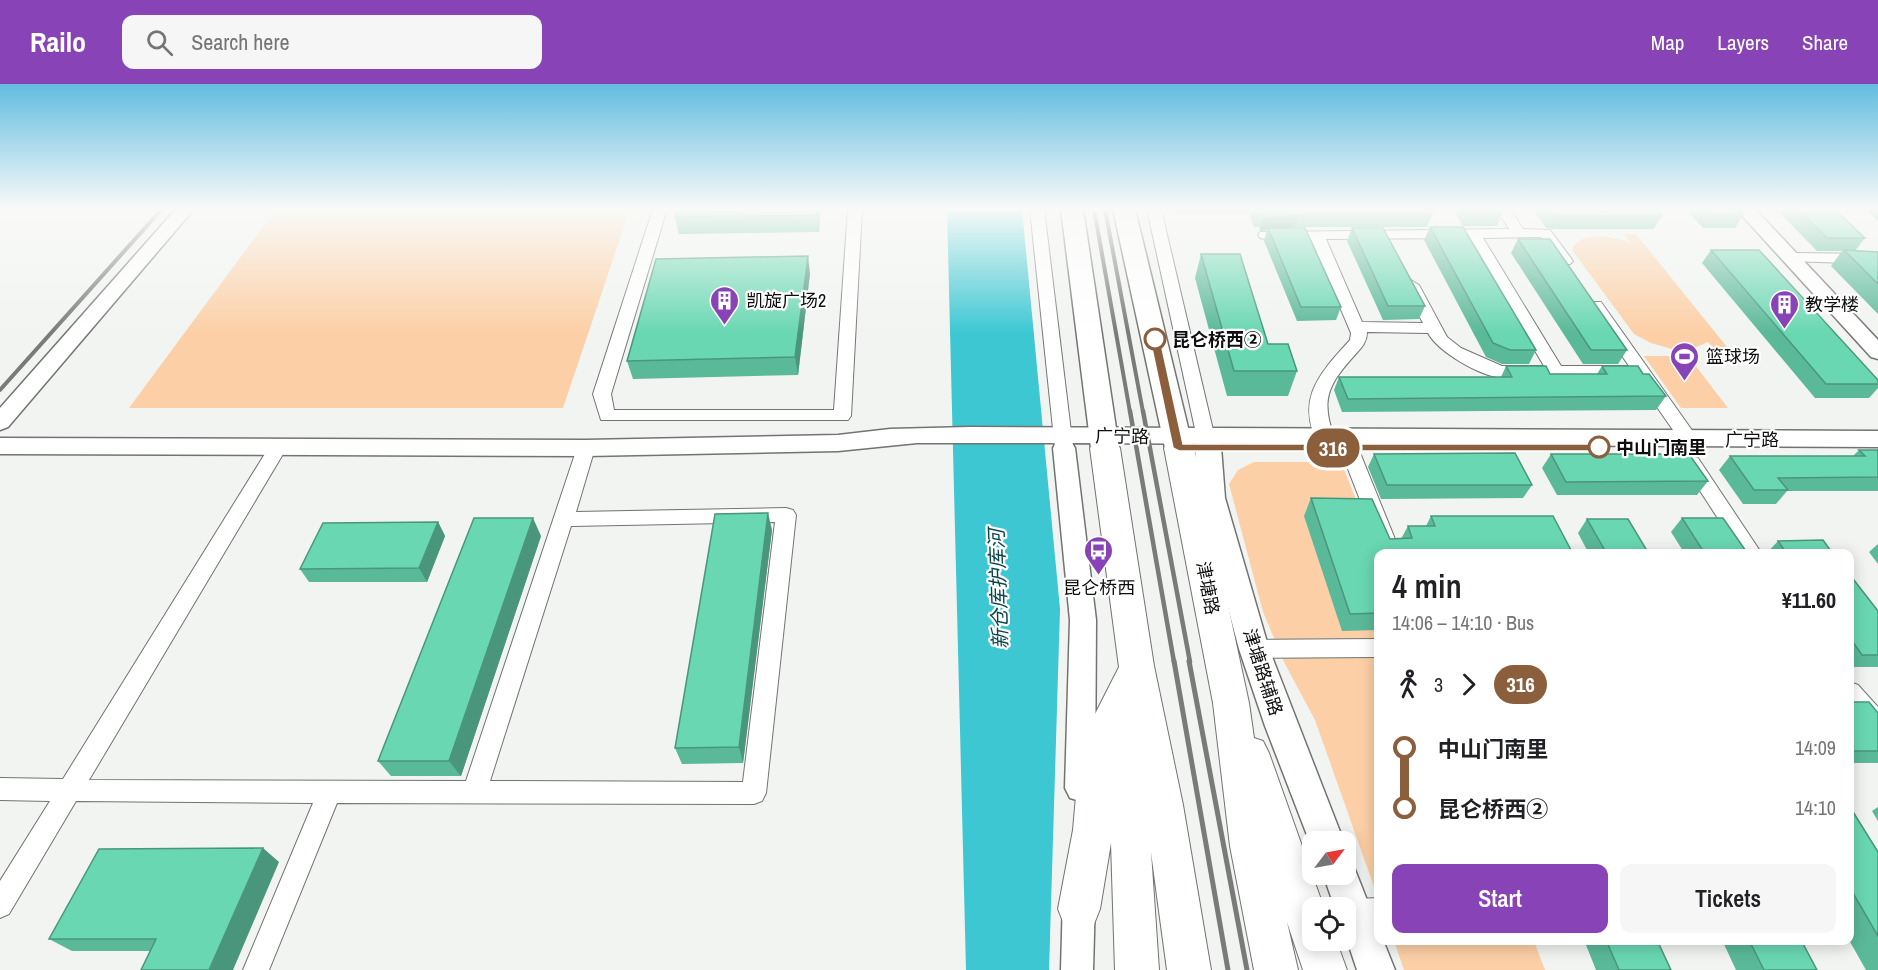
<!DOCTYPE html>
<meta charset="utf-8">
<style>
body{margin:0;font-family:"Archivo Narrow","Noto Sans SC",sans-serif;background:#f6f6f6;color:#202124;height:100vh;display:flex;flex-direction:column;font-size:22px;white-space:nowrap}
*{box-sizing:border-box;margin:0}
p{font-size:20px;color:#757577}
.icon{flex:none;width:33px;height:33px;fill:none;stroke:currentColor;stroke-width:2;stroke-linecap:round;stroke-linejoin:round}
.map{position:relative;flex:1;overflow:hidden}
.panel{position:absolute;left:1374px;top:465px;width:480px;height:396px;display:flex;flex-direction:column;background:#fff;border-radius:12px;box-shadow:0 3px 15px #0003}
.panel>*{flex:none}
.badge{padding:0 12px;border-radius:20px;font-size:21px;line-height:39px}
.needle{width:39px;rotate:58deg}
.tools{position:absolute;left:1302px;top:747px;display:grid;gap:12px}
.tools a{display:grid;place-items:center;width:54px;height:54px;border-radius:12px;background:#fff;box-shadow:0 3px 15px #0003;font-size:30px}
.map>.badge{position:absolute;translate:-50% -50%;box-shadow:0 0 0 3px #fff}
.legs{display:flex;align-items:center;gap:9px;height:66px;padding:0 18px;font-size:20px}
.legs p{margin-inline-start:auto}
.summary{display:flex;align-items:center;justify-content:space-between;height:102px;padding:0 18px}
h1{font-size:33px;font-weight:600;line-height:45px}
.cta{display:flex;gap:12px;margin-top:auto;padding:12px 18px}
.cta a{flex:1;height:69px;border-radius:12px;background:#8844b7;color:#fff;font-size:24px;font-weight:600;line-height:69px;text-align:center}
.cta a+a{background:#f6f6f6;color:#202124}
ul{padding:0 18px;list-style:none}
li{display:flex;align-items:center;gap:21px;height:60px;font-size:22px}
li i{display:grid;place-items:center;width:9px;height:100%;margin:0 8px;background:currentColor}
li i::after{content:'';width:15px;height:15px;margin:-8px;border:4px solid;border-radius:50%;background:#fff}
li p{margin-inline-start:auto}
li:first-child i{background:linear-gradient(#0000 50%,currentColor 0)}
li:last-child i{background:linear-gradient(currentColor 50%,#0000 0)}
header{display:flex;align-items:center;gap:36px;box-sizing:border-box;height:84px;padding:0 30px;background:#8844b7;color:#fff}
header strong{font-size:28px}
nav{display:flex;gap:33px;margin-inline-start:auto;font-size:21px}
.search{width:420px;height:54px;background:#f6f6f6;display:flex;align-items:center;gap:15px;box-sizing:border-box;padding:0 21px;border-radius:12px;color:#757577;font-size:22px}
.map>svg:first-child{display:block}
.green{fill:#fccfa6}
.water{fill:#3cc7d3}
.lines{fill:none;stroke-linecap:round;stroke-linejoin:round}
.minor-casing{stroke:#727471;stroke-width:2}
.tertiary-casing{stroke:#727471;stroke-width:3}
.secondary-casing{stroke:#727471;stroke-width:3}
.primary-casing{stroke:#727471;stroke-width:3}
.trunk-casing{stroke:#727471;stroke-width:2}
.minor{fill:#fff;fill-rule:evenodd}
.tertiary{fill:#fff;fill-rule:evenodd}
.secondary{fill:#fff;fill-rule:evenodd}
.primary{fill:#fff;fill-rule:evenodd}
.trunk{fill:#fff;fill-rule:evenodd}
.rail-far2{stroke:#797b78;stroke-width:4}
.rail-far1{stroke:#797b78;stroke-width:4.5}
.rail{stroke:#797b78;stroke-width:5}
.wall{fill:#5ab999}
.shaded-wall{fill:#4a967d}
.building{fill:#69d7b2;stroke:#4a967d;stroke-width:1.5}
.line-1{fill:#8b5e3c;stroke:#fff;stroke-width:1.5}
.stop-1-dot{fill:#fff;stroke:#8b5e3c;stroke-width:3}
.labels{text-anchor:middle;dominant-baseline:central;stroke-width:4.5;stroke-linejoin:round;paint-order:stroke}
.poi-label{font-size:18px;fill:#0e0e0d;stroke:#fff;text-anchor:start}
.stop-label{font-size:18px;font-weight:bold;fill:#0e0e0d;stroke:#fff;text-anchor:start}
.street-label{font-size:18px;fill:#0e0e0d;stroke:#fff}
.water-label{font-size:20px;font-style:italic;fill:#06454a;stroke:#fff}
</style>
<header>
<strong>Railo</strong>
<div class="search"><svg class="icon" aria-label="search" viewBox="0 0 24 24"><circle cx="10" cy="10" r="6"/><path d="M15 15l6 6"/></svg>Search here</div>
<nav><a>Map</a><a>Layers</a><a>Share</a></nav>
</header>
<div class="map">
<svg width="1878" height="886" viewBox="0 0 1878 886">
<rect width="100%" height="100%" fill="#f1f4f0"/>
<g class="green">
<path d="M276 125H630L563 324H129Z"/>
<path d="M1624 150H1636L1731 268H1717L1708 258 1692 265H1672L1651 259 1634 250 1572 166C1581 145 1614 153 1631 159Z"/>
<path d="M1644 272H1688L1728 324H1681Z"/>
<path d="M1254 378H1341L1378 471V814L1315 636 1285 580 1263 528 1229 400 1238 386Z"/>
<path d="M1394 857H1534L1545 886H1404Z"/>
</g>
<path class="water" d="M947 125H1022L1060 525 1049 886H966Z"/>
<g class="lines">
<defs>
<g id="minor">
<path d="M653 125H667L611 310 614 326H834L848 125H862L851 332 848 336H601L593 310Z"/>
<path d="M1030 125H1044L1073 364 1070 369H1058L1055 364Z"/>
<path d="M1147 125H1161L1217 363 1214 368H1202L1199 363Z"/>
<path d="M1496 125H1510L1523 145 1550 146 1573 177 1570 180H1560L1541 153 1483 154 1561 282H1629L1587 221 1589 218H1601L1701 359 1704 364 1701 369H1689L1636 293C1592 293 1546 297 1502 294 1480 292 1438 268 1428 249L1367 248C1367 259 1361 264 1354 272 1322 307 1322 321 1338 364L1335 369H1323C1293 319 1316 293 1350 256L1351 249 1311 155H1265L1260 154 1258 151 1260 148 1509 145ZM1468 154 1544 282H1502L1461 264 1447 253 1419 201 1411 196 1403 201 1423 239 1362 238 1326 155Z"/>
<path d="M1792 169 1878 170V180L1787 177 1784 174Z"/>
<path d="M1345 348 1351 350 1354 354 1401 470H1381L1336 354 1339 350Z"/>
<path d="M586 358 592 359 595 364 576 428 786 424 793 426 796 431 766 709 762 717 754 720 337 719 269 886H243L313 719 76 717 9 830 0 834V797L50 717 0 716V694L63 695 271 360H283L286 365 89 696 466 697 577 364 580 359ZM775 438 743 698 490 697 571 442Z"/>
<path d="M1691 372 1698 374 1762 470H1741L1682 379 1684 374Z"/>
<path d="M1378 555V573L1254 574 1246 571 1243 565 1246 559 1254 556Z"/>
<path d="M1850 598 1858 601 1878 623V651L1870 648 1850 622Z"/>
<path d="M1378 814V840L1356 841 1347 837V819L1356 815Z"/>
</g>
<g id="tertiary">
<path d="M176 125H194L8 343 0 346V324Z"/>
<path d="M1736 125H1755L1878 256V275L1871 273Z"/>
<path d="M970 343 1878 347V363L1072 359 1075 364 1096 536 1095 704 1090 714 1080 717 1070 714 1065 704 1070 536 1053 364 1056 359H917L838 367 586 372 0 370V354L586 356 838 351 890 345Z"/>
<path d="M1079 797 1090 802 1095 813 1093 886H1061L1063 813 1068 802Z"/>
</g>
<g id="secondary">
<path d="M1208 354 1217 357 1221 363 1225 414 1269 565 1344 758H1312V764L1265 642 1239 565 1199 414 1195 363 1199 357Z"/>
<path d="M1346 775 1352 778 1378 844V856H1383L1395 886H1357L1346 853V824H1335L1323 790H1346Z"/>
</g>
<g id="primary">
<path d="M1061 125H1083L1119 364 1115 371 1105 374 1095 371 1091 364Z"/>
<path d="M1113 125H1135L1193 364 1189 371 1179 374 1169 371 1165 364Z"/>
</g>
<g id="trunk">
<path d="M1105 354 1115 357 1120 364 1154 582 1183 721 1211 886H1167L1151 768 1159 886H1115L1111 759 1100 825 1094 840 1079 846 1064 840 1058 825 1073 746 1079 678 1090 640 1119 583 1090 364 1095 357Z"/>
<path d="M1179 354 1189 357 1194 364 1249 619 1254 654 1263 657 1269 669 1324 824H1312V856H1336L1347 886H1303L1287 838 1298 886H1254L1230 762 1213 619 1164 364 1169 357Z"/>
</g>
</defs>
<use href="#minor" class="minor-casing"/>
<use href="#tertiary" class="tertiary-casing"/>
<use href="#secondary" class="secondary-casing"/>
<use href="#primary" class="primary-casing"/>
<use href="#trunk" class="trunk-casing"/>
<use href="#minor" class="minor"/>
<use href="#tertiary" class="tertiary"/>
<use href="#secondary" class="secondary"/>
<use href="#primary" class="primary"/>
<use href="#trunk" class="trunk"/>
<g class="rail-far2">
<path d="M1094 125 1130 328"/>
<path d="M1105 125 1143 328"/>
<path d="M0 306 162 125"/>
</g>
<g class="rail-far1">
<path d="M1130 327 1174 578"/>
<path d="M1143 327 1190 578"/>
</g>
<g class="rail">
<path d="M1174 577 1228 886"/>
<path d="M1189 577 1247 886"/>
</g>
</g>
<g class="wall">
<path d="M678 125H820L819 148 679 150 675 133Z"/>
<path d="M1175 125H1429L1432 131 1427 143H1294L1287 144 1341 223 1336 236 1297 237 1264 157 1267 146 1260 147 1259 143H1254L1249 129H1176Z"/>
<path d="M1453 125H1501L1503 128 1497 142H1463Z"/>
<path d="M1533 125H1656L1662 132 1654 145H1552L1546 144Z"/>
<path d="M1685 125H1739L1744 130 1735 144H1703Z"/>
<path d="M1776 125H1834L1865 154 1855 167 1878 168V230L1831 182 1842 167H1817Z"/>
<path d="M1864 125H1878V137Z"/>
<path d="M1430 143 1536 266 1529 280H1502L1486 273 1424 156Z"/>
<path d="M1352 144 1425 222 1419 235 1383 236 1347 157Z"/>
<path d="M1518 155 1627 266 1618 280H1583L1511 169Z"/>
<path d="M1711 166 1878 296V304L1869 314H1815L1702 179Z"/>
<path d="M1201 170 1268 260 1297 287 1288 312H1227L1195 194Z"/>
<path d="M810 189 798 291 633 295 627 277Z"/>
<path d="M1506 282 1550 290H1597L1602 282 1643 290 1666 312 1656 326 1342 328 1334 306 1339 293H1501Z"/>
<path d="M1859 366H1878V407H1787L1776 420H1743L1719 386 1730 372H1853Z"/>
<path d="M1374 370 1532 401 1523 414 1381 415 1368 383Z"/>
<path d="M1551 370 1708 397 1697 411H1557L1542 384Z"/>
<path d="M1311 414 1390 455H1401L1408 442H1426L1431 432 1572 468 1571 470H1378V546L1342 547 1304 432Z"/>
<path d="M1682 434 1748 470H1685L1671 448Z"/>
<path d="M1587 435 1649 470H1589L1578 449Z"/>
<path d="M438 438 445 452 427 498H309L300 485Z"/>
<path d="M772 446 743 679 682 680 675 664Z"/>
<path d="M541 452 461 692H391L378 677Z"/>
<path d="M1778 457 1833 470H1766Z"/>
<path d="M1878 460V480L1869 468Z"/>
<path d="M1850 491 1878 527V583H1850Z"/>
<path d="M1850 618 1878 629V679H1850Z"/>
<path d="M1850 723 1878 768V886H1866L1849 856Z"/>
<path d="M1878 723V737L1872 727Z"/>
<path d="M279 778 150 867H72L49 855Z"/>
<path d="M1584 856H1657L1671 886H1596Z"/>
<path d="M1722 856H1801L1817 886H1736Z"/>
</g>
<g class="shaded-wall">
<path d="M817 125H820L819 148 817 131Z"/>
<path d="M1298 131 1294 143 1269 146 1268 144 1267 146 1260 147 1263 135Z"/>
<path d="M808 172 810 189 798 291 795 273Z"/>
<path d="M768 429 772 446 743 679 739 663Z"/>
<path d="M533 434 541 452 461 692 449 677Z"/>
<path d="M438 438 445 452 427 498 419 484Z"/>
<path d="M263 764 279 778 233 886H209Z"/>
</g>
<g class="building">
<path d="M678 125H817V131L675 133Z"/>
<path d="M1255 125H1429L1432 131H1298L1263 135 1262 131H1258Z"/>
<path d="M1467 125H1501L1503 128 1469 129Z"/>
<path d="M1549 125H1597L1605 127 1607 125H1656L1662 132H1559L1552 130Z"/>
<path d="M1706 125H1739L1744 130 1712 131Z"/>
<path d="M1798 125H1834L1865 154H1827Z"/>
<path d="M1430 143H1463L1536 266H1510L1493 259Z"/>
<path d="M1268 144H1305L1341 223H1301Z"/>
<path d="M1352 144H1383L1425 222H1388Z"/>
<path d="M1518 155H1550L1627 266H1591Z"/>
<path d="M1711 166H1759L1878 296V300H1826Z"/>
<path d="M1844 166 1878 168V200Z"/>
<path d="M1201 170H1240L1268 260H1288L1297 287H1234Z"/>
<path d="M808 172 795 273 627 277 656 175Z"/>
<path d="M1506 282H1546L1550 290H1607L1602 282H1638L1643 290H1649L1666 312 1348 315 1339 293H1512Z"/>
<path d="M1859 366H1878V393L1778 394 1788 406H1754L1730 372H1865Z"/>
<path d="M1515 369 1532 401H1387L1374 370Z"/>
<path d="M1551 370H1689L1708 397 1566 398Z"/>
<path d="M1311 414 1372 415 1390 455 1412 454 1408 442H1435L1431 432H1553L1572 468 1378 470V529L1350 530Z"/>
<path d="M768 429 739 663 675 664 715 430Z"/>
<path d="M474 434H533L449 677H378Z"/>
<path d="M1682 434H1723L1748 470H1705Z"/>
<path d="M1587 435H1628L1649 470H1607Z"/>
<path d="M438 438 419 484 300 485 323 439Z"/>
<path d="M1823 456 1833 470H1787L1778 457Z"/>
<path d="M1850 491 1878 527V571H1862L1850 554Z"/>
<path d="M1850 618H1869L1878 629V667H1850Z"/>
<path d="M1850 723 1878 768V852L1850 804Z"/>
<path d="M263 764 209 886H141L156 855H49L99 765Z"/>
<path d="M1606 856H1657L1671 886H1619Z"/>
<path d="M1749 856H1801L1817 886H1764Z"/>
</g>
<linearGradient id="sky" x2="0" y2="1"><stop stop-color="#63bce0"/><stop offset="0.5" stop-color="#f9faf8"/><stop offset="1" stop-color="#f9faf8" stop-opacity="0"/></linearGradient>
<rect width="1878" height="249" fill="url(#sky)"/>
<path class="line-1" d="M1155 252 1160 255 1183 360H1599L1605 363 1599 367H1179L1173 364 1150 255Z"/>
<defs>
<symbol id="building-pin" viewBox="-11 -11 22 30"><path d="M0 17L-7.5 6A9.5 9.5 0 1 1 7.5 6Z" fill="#8844b7" stroke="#fff"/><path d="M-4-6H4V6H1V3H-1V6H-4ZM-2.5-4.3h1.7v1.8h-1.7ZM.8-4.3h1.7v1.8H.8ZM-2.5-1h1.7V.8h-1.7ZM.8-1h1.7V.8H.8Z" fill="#fff"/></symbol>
<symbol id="stadium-pin" viewBox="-11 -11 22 30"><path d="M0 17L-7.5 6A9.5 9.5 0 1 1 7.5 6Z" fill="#8844b7" stroke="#fff"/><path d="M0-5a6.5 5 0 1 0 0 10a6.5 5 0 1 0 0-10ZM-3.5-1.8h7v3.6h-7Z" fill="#fff"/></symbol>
<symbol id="bus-pin" viewBox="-11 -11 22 30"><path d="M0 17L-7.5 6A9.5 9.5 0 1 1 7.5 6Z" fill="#8844b7" stroke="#fff"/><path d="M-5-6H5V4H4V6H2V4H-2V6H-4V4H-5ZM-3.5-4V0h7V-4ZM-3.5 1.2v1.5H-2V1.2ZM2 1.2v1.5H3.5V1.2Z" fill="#fff"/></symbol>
</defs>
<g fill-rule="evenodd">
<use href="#building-pin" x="708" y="200" width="33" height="45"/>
<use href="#building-pin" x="1768" y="204" width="33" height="45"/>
<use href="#stadium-pin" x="1668" y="256" width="33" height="45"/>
<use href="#bus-pin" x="1082" y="450" width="33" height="45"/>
</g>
<g class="stop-1-dot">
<circle cx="1155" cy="255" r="10"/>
<circle cx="1599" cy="363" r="10"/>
</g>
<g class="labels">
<g class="poi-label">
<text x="746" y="216">凯旋广场2</text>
<text x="1805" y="220">教学楼</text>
<text x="1706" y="272">篮球场</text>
<text x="1099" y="503" text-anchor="middle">昆仑桥西</text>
</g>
<g class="stop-label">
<text x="1172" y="255">昆仑桥西②</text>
<text x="1616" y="363">中山门南里</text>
</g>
<g class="street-label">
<text transform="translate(1122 352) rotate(1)">广宁路</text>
<text x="1752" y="355">广宁路</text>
<text transform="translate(1208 504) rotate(79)">津塘路</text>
<text transform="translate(1263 588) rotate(72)">津塘路辅路</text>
</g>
<g class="water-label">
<text transform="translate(998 505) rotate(-92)">新仓库护库河</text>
</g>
</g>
</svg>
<div class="tools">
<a><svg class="needle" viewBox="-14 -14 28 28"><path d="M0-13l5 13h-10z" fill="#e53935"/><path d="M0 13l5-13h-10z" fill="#757577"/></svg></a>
<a><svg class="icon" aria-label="locate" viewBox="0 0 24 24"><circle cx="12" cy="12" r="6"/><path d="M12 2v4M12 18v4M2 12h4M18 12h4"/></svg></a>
</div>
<b class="badge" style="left:1333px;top:364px;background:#8b5e3c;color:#fff">316</b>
<section class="panel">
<div class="summary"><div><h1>4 min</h1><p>14:06 – 14:10 · Bus</p></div><b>¥11.60</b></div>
<div class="legs"><svg class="icon" aria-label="walk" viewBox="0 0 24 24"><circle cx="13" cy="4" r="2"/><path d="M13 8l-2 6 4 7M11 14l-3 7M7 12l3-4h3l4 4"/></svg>3<svg class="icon" aria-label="forward" viewBox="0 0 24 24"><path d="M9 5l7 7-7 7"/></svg><b class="badge" style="background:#8b5e3c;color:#fff">316</b></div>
<ul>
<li><i style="color:#8b5e3c"></i><b>中山门南里</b><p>14:09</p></li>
<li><i style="color:#8b5e3c"></i><b>昆仑桥西②</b><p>14:10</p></li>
</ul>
<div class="cta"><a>Start</a><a>Tickets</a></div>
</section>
</div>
